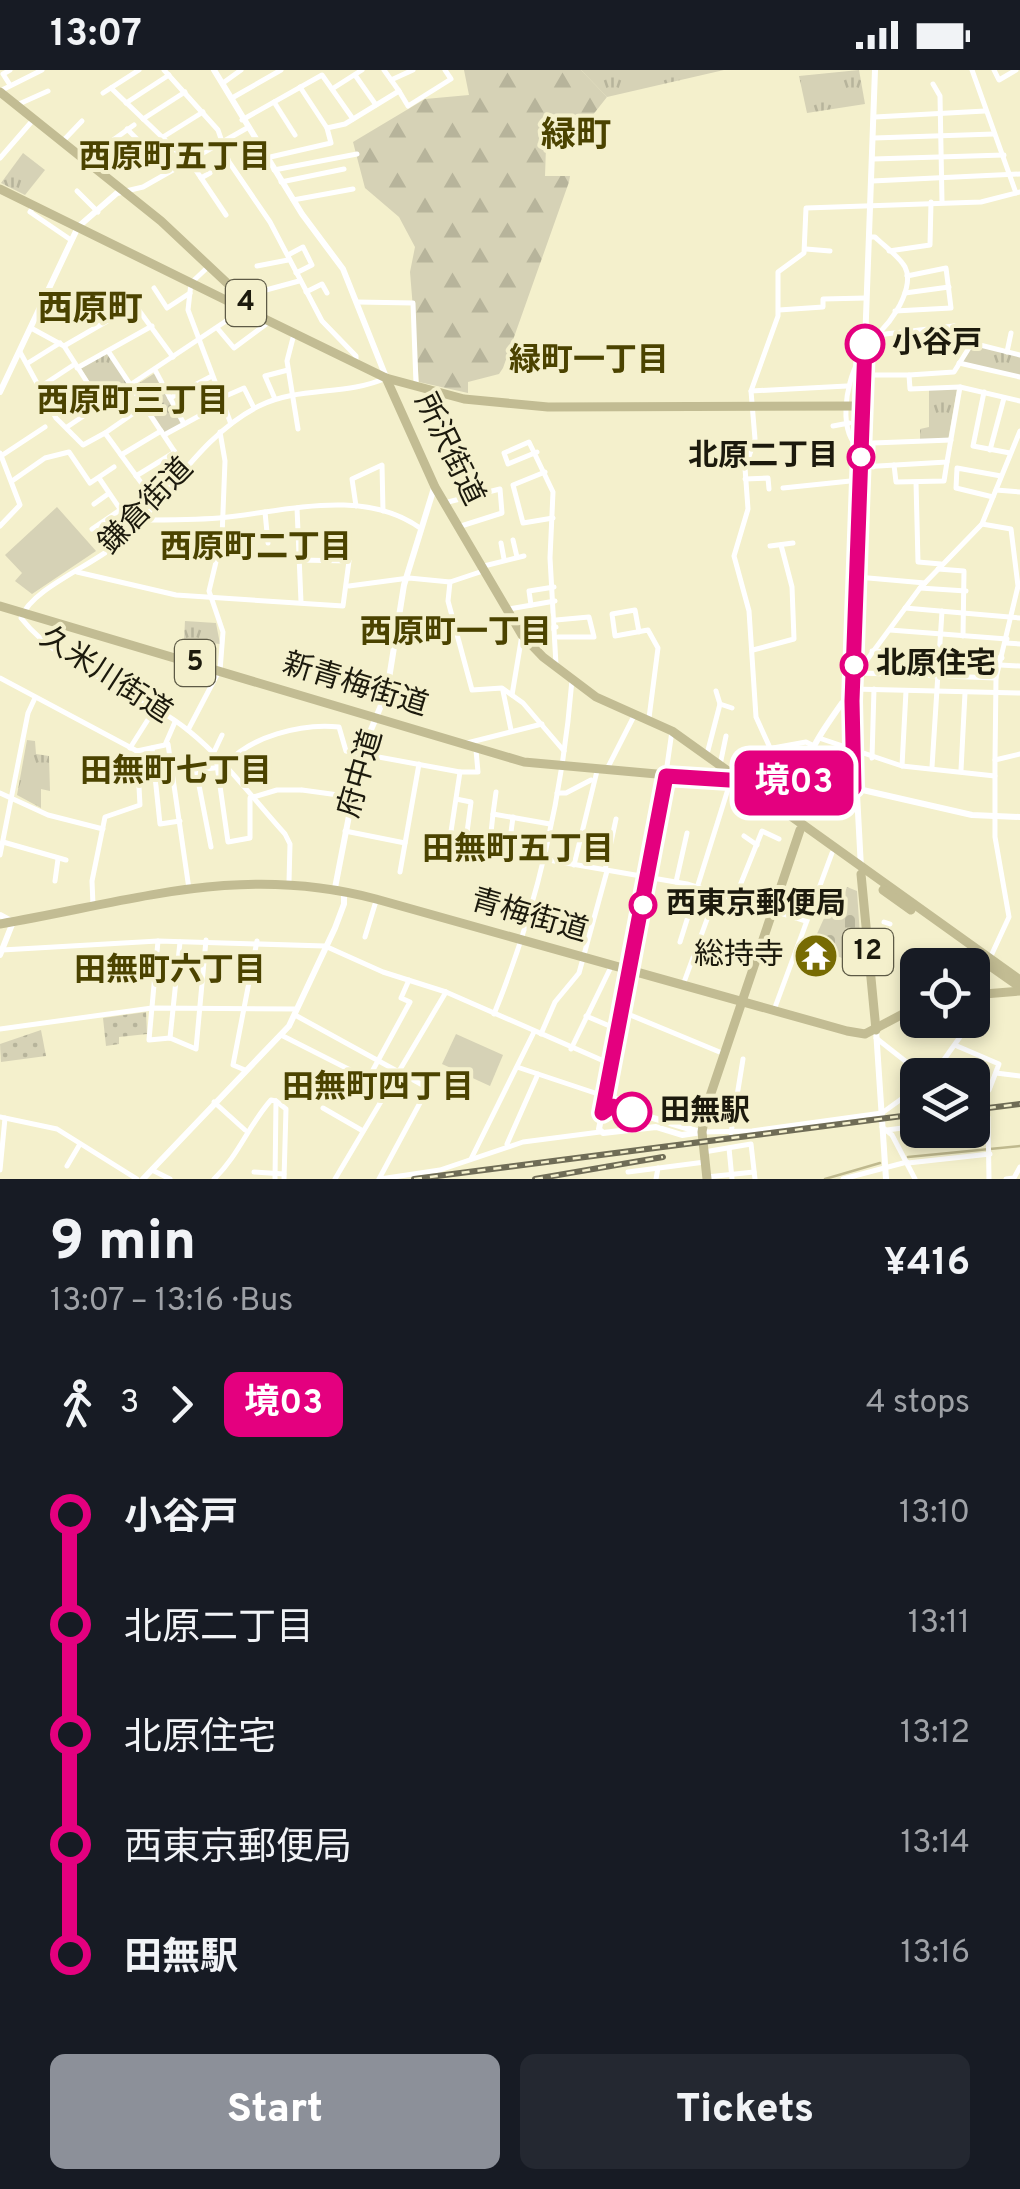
<!DOCTYPE html>
<meta charset="utf-8">
<style>
body{margin:0;font-family:Overpass,"Noto Sans JP",sans-serif;background:#242831;color:#f1f3f6;height:100vh;display:flex;flex-direction:column;font-size:38px;white-space:nowrap}
*{box-sizing:border-box;margin:0}
p{font-size:32px;color:#9ea1a6}
.icon{flex:none;width:55px;height:55px;fill:none;stroke:currentColor;stroke-width:2;stroke-linecap:round;stroke-linejoin:round}
.map{position:relative;height:1109px;overflow:hidden}
.drawer{display:flex;flex-direction:column;background:#171b24;flex:1}
.drawer>*{flex:none}
.badge{padding:0 20px;border-radius:15px;font-size:35px;line-height:65px}
.buttons{position:absolute;left:900px;top:878px;display:grid;gap:20px}
.buttons a{display:grid;place-items:center;width:90px;height:90px;border-radius:15px;background:#171b24;box-shadow:0 5px 15px #0003;font-size:50px}
.map>.badge{position:absolute;translate:-50% -50%;box-shadow:0 0 0 5px #fff}
.legs{display:flex;align-items:center;gap:15px;height:110px;padding:0 50px;font-size:32px}
.legs p{margin-inline-start:auto}
.summary{display:flex;align-items:center;justify-content:space-between;height:170px;padding:0 50px}
h1{font-size:55px;font-weight:800;line-height:75px}
.action{display:flex;gap:20px;margin-top:auto;padding:20px 50px}
.action a{flex:1;height:115px;border-radius:15px;background:#8c9099;color:#fff;font-size:40px;font-weight:800;line-height:115px;text-align:center}
.action a+a{background:#242831;color:#f1f3f6}
ul{padding:0 50px;list-style:none}
li{display:flex;align-items:center;gap:35px;height:110px;font-size:38px}
li i{display:grid;place-items:center;width:15px;height:100%;margin:0 12px;background:currentColor}
li i::after{content:'';width:25px;height:25px;margin:-12px;border:8px solid;border-radius:50%;background:#171b24}
li p{margin-inline-start:auto}
li:first-child i{background:linear-gradient(#0000 50%,currentColor 0)}
li:last-child i{background:linear-gradient(currentColor 50%,#0000 0)}
.status{display:flex;justify-content:space-between;align-items:center;height:70px;padding:0 50px;background:#171b24;direction:ltr}
.status svg{height:28px;fill:currentColor}
.map>svg:first-child{display:block}
.grass{fill:url(#grass-dots)}
.forest{fill:url(#forest-firs)}
.cemetery{fill:url(#cemetery-stones)}
.park{fill:url(#park-tufts)}
.pitch{fill:#d6d2b6}
.lines{fill:none;stroke-linecap:round;stroke-linejoin:round}
.stream{stroke:#bfb98e;stroke-width:2.5}
.street{stroke:#fff;stroke-width:5}
.secondary{stroke:#fff;stroke-width:6}
.primary{stroke:#c2bc93;stroke-width:9}
.rail-casing{stroke:#6f6c56;stroke-width:6}
.rail{stroke:#f4f0cc;stroke-width:2.5;stroke-dasharray:8;stroke-linecap:butt}
.line-1-casing{stroke:#fff;stroke-width:22}
.line-1{stroke:#e4007f;stroke-width:15}
.stop-1-dot{fill:#fff;stroke:#e4007f;stroke-width:5}
.labels{text-anchor:middle;dominant-baseline:central;stroke-width:8;stroke-linejoin:round;paint-order:stroke}
.shield{fill:#f4f0cc;stroke:#5d5a46;stroke-width:2.5}
.shield-label{font-size:28px;font-weight:bold;fill:#1c1a0d}
.stop-label{font-size:30px;font-weight:bold;fill:#1c1a0d;stroke:#f4f0cc;text-anchor:start}
.street-label{font-size:30px;fill:#1c1a0d;stroke:#f4f0cc}
.poi-label{font-size:30px;fill:#1c1a0d;stroke:#f4f0cc;text-anchor:end}
.neighbourhood-label{font-size:32px;font-weight:bold;fill:#4b4300;stroke:#f4f0cc}
.quarter-label{font-size:35px;font-weight:bold;fill:#4b4300;stroke:#f4f0cc}
</style>
<div class="status"><b>13:07</b><svg viewBox="0 0 49 12"><path d="M0 12V9h3v3zM5 12V6h3v6zM10 12V3h3v9zM15 12V0h3v12zM26 1h20v11H26zM47 4h2v5h-2z"/></svg></div>
<div class="map">
<svg width="1020" height="1109" viewBox="0 0 1020 1109">
<defs>
<pattern id="grass-dots" width="8" height="8" patternUnits="userSpaceOnUse" patternTransform="scale(2.5)"><rect width="8" height="8" fill="#d6d2b6"/><path d="M2 2h.1M6 6h.1" fill="none" stroke="#b7b49b" stroke-width="1.8" stroke-linecap="round"/></pattern>
<pattern id="forest-firs" width="22" height="20" patternUnits="userSpaceOnUse" patternTransform="scale(2.5)"><rect width="22" height="20" fill="#d6d2b6"/><path d="M5 1l3.5 6h-7zM16 11l3.5 6h-7z" fill="#b7b49b"/></pattern>
<pattern id="cemetery-stones" width="16" height="16" patternUnits="userSpaceOnUse" patternTransform="scale(2.5)"><rect width="16" height="16" fill="#d6d2b6"/><path d="M2 7V4a2 2 0 0 1 4 0v3zM10 15v-3a2 2 0 0 1 4 0v3z" fill="#b7b49b"/></pattern>
<pattern id="park-tufts" width="24" height="20" patternUnits="userSpaceOnUse" patternTransform="scale(2.5)"><rect width="24" height="20" fill="#d6d2b6"/><path d="M3 7l-1-3M5 7V3M7 7l1-3M15 17l-1-3M17 17v-4M19 17l1-3" fill="none" stroke="#b7b49b"/></pattern>
</defs>
<rect width="100%" height="100%" fill="#f4f0cc"/>
<g class="grass">
<path d="M146 942 147 964 119 967V974L106 976 103 948Z"/>
<path d="M41 960 46 986 1 992 0 974Z"/>
</g>
<path class="forest" d="M464 0H581L607 27 592 46 547 48 545 106H570L569 112 503 298 499 304 468 312V323L419 312 410 202 415 177 399 147 365 118 353 72 425 29 469 25Z"/>
<path class="cemetery" d="M847 817 857 821 862 895 811 877 835 824 843 827Z"/>
<g class="park">
<path d="M581 0H724L607 27Z"/>
<path d="M859 0 865 34 807 43 799 6Z"/>
<path d="M23 83 45 100 25 125 1 113Z"/>
<path d="M973 275 1020 286V306L961 293Z"/>
<path d="M107 282 127 313 101 330 80 297Z"/>
<path d="M155 303 182 354 165 363 133 317Z"/>
<path d="M929 319H957L948 370H920V359L929 357Z"/>
<path d="M185 551 216 553 220 574 184 570Z"/>
<path d="M27 670 35 671 36 684 49 686 50 721 41 719V738L17 725Z"/>
</g>
<g class="pitch">
<path d="M57 437 96 481 32 524 15 511 22 503 5 485Z"/>
<path d="M456 964 503 985 490 1016 442 994Z"/>
</g>
<g class="lines">
<g class="stream">
<path d="M908 1087 1020 1076"/>
<path d="M825 1109 880 1093"/>
</g>
<g class="street">
<path d="M10 0 3 4 10 15"/>
<path d="M164 0 218 60 229 92 270 152 322 251 356 286V294"/>
<path d="M972 0 1016 123"/>
<path d="M994 0 999 10 1016 0"/>
<path d="M355 5 376 35"/>
<path d="M391 10 413 0"/>
<path d="M223 13 241 0"/>
<path d="M933 14 940 26 942 132"/>
<path d="M111 18 187 91"/>
<path d="M332 19 362 0"/>
<path d="M0 21 42 0"/>
<path d="M399 21 408 36 451 9 445 0"/>
<path d="M103 23 139 0"/>
<path d="M232 28 281 0"/>
<path d="M274 32 295 65"/>
<path d="M126 33 169 5"/>
<path d="M19 34 48 21"/>
<path d="M875 47 985 41"/>
<path d="M143 49 185 22"/>
<path d="M242 50 322 5 353 49"/>
<path d="M327 58 345 54 399 21 384 0"/>
<path d="M127 59 153 85"/>
<path d="M163 67 203 42"/>
<path d="M874 68 994 64"/>
<path d="M62 72 82 51"/>
<path d="M0 88 33 50"/>
<path d="M266 88 331 73 327 58 300 17"/>
<path d="M873 89 1004 85"/>
<path d="M85 90 134 55"/>
<path d="M189 90 226 145"/>
<path d="M274 100 357 84"/>
<path d="M201 108 210 103"/>
<path d="M872 111 1020 104"/>
<path d="M281 112 344 99"/>
<path d="M77 121 98 142"/>
<path d="M126 121 143 117 247 58"/>
<path d="M293 130 353 119"/>
<path d="M34 136 30 142 71 170"/>
<path d="M806 179 830 181"/>
<path d="M889 181 930 175 931 132"/>
<path d="M288 185 303 177 312 195 296 203"/>
<path d="M257 196 288 190"/>
<path d="M208 197 191 213 188 240 231 354"/>
<path d="M154 218 167 238 190 223"/>
<path d="M306 222 322 214 327 223"/>
<path d="M905 223 949 217"/>
<path d="M246 232 255 233 266 220 299 211"/>
<path d="M357 232 413 233 416 314"/>
<path d="M779 240 823 237V229L866 228"/>
<path d="M895 241 951 238 946 198 907 206"/>
<path d="M31 258 64 276 101 334"/>
<path d="M218 259 234 278 269 252"/>
<path d="M294 264 287 291 298 359"/>
<path d="M877 265 954 256"/>
<path d="M865 273C884 265 917 220 905 197 899 186 884 176 875 167H869"/>
<path d="M64 276 135 235 173 287"/>
<path d="M108 281 186 399"/>
<path d="M20 282 56 348 83 375 105 363 156 433"/>
<path d="M1007 282 1011 263"/>
<path d="M28 293 60 273"/>
<path d="M959 293 1020 307"/>
<path d="M77 298 152 256"/>
<path d="M155 300 184 354"/>
<path d="M864 305H909L910 319 960 317 1020 331"/>
<path d="M909 305 954 302 972 273 1020 285"/>
<path d="M40 317 75 294"/>
<path d="M751 321 847 316"/>
<path d="M984 322 973 376 1010 383"/>
<path d="M170 328 212 306"/>
<path d="M221 328 244 318 254 338"/>
<path d="M275 329 265 306 288 300"/>
<path d="M52 340 89 315"/>
<path d="M833 356 849 353"/>
<path d="M67 357 244 239"/>
<path d="M220 362 225 391 222 467 209 521 223 562 220 601"/>
<path d="M105 363 144 336"/>
<path d="M164 365 223 333"/>
<path d="M861 379C837 364 846 313 858 292L865 291"/>
<path d="M990 380 1004 328"/>
<path d="M537 382 508 394 504 383 529 372 553 422 550 488 556 595"/>
<path d="M0 383 20 435 0 456"/>
<path d="M121 385 161 361"/>
<path d="M1 386 45 357"/>
<path d="M894 395 896 412 944 411 947 392"/>
<path d="M861 397 947 392 960 317"/>
<path d="M873 397V373L951 370"/>
<path d="M545 402 513 415 523 453 553 448"/>
<path d="M136 406 175 382"/>
<path d="M99 408 133 458"/>
<path d="M745 409 768 408 769 419"/>
<path d="M12 411 45 388 69 382 90 413 114 397"/>
<path d="M916 412 918 492 941 494"/>
<path d="M783 418 860 410"/>
<path d="M996 420 1020 422"/>
<path d="M993 427 956 418 957 398 1001 406"/>
<path d="M444 433 500 419 502 443 461 456"/>
<path d="M94 434 108 424"/>
<path d="M356 436 352 409 382 395 383 441"/>
<path d="M297 438 301 532"/>
<path d="M265 442 268 473"/>
<path d="M140 450C167 450 193 450 219 448 283 442 363 417 420 458"/>
<path d="M102 453 117 474"/>
<path d="M982 454 1011 459 1018 516 996 608 995 690V767L1009 847 990 888"/>
<path d="M92 459 120 440"/>
<path d="M298 465 335 464 336 489"/>
<path d="M513 470 517 487"/>
<path d="M190 471 220 472"/>
<path d="M501 473 504 489"/>
<path d="M770 476 793 473"/>
<path d="M484 496 524 486"/>
<path d="M938 499 964 501 963 566"/>
<path d="M77 502 176 525 343 536 349 491 299 490"/>
<path d="M857 507 925 513"/>
<path d="M450 512 448 531 472 620 502 618 523 633 564 681"/>
<path d="M349 516 409 508 450 512 483 501"/>
<path d="M920 518 966 521"/>
<path d="M531 535 529 521 554 517"/>
<path d="M905 538 1020 548"/>
<path d="M509 539 555 531"/>
<path d="M556 550 589 547 594 567H558"/>
<path d="M890 560 1007 569"/>
<path d="M535 562 556 557"/>
<path d="M639 562 635 540 612 544 615 566 648 560 658 578 649 648"/>
<path d="M1006 573 1020 574"/>
<path d="M753 580 794 569 792 517 781 475"/>
<path d="M872 581 1002 588"/>
<path d="M1000 595 1020 596"/>
<path d="M858 602 920 518 982 454 1020 361"/>
<path d="M860 603 996 608"/>
<path d="M0 608 137 681 165 675 175 652"/>
<path d="M853 619 1020 623"/>
<path d="M503 621 511 660"/>
<path d="M512 625 522 565"/>
<path d="M720 634 732 638"/>
<path d="M188 660 219 601"/>
<path d="M819 668 902 696 995 706"/>
<path d="M467 673 542 654"/>
<path d="M168 674 189 819"/>
<path d="M130 678 154 640"/>
<path d="M152 678 160 754 180 751"/>
<path d="M773 678 806 672 812 675"/>
<path d="M213 684 222 665"/>
<path d="M707 684 720 634 716 621"/>
<path d="M216 688 228 772 250 768V728L277 720H301"/>
<path d="M872 688 874 619"/>
<path d="M995 690 1020 684"/>
<path d="M720 695 726 666"/>
<path d="M902 696 906 621"/>
<path d="M224 697C248 666 303 653 339 657L346 681 460 702H478L476 680"/>
<path d="M932 697 942 541"/>
<path d="M961 700 965 623"/>
<path d="M606 701 634 646"/>
<path d="M666 703 672 661"/>
<path d="M786 713 756 647 749 541 734 486 748 439 745 398 755 369 751 321 778 246V202L804 183 806 138 981 132 1020 122"/>
<path d="M302 720 353 727"/>
<path d="M0 723 48 745 103 759"/>
<path d="M557 723H566L591 710"/>
<path d="M456 729 471 732 466 770 450 768 460 702"/>
<path d="M493 744 496 722"/>
<path d="M345 761 405 773"/>
<path d="M511 762 513 747"/>
<path d="M744 766 757 775"/>
<path d="M3 772 66 790"/>
<path d="M490 772 493 744 550 754"/>
<path d="M211 777 196 700 214 698"/>
<path d="M0 785 28 643 35 628"/>
<path d="M543 789 687 814 806 851"/>
<path d="M574 795 597 701"/>
<path d="M605 800 616 749"/>
<path d="M400 802 419 694"/>
<path d="M55 811 58 789"/>
<path d="M289 812 290 774 285 764C254 730 225 690 189 661 138 620 63 601 21 548 31 519 93 495 117 474 168 430 198 367 259 336 299 316 346 326 386 308"/>
<path d="M676 812 687 763"/>
<path d="M735 828 762 761 779 769"/>
<path d="M93 835 92 811 105 747 140 735 137 681"/>
<path d="M884 852 890 854"/>
<path d="M365 867 376 831"/>
<path d="M158 871 149 970 170 968 196 979 206 870"/>
<path d="M680 872 729 716"/>
<path d="M2 880 158 871 325 876 383 902 446 922 613 995"/>
<path d="M683 915 717 822"/>
<path d="M774 940 832 783"/>
<path d="M623 942 722 983"/>
<path d="M494 944C537 839 563 723 572 610"/>
<path d="M295 945 428 1018 379 1109"/>
<path d="M586 946 619 960"/>
<path d="M972 948 982 925"/>
<path d="M0 959 152 938 296 939"/>
<path d="M541 964 555 932 579 903 607 801"/>
<path d="M281 965 368 1009 410 932 401 928 409 910"/>
<path d="M170 968 180 872"/>
<path d="M876 968 923 1005"/>
<path d="M957 976 999 994 989 1020 972 1021"/>
<path d="M571 979 611 897"/>
<path d="M517 997 604 1026"/>
<path d="M245 1000 233 995 257 871"/>
<path d="M996 1003 1020 1006"/>
<path d="M933 1005 972 950"/>
<path d="M276 1031 286 1039 284 1109"/>
<path d="M214 1032 245 1060"/>
<path d="M323 1038 363 1061"/>
<path d="M0 1047 57 1059 137 1109"/>
<path d="M972 1049 988 1047 989 1109"/>
<path d="M882 1057 892 1065 915 1109"/>
<path d="M887 1060 918 1056"/>
<path d="M702 1062 752 1061 882 1043 918 1017"/>
<path d="M731 1063 743 989"/>
<path d="M507 1074 538 1004"/>
<path d="M729 1078 732 1109"/>
<path d="M704 1082 751 1074 755 1109"/>
<path d="M471 1089 534 962"/>
<path d="M908 1093 990 1084"/>
<path d="M67 1096 80 1074"/>
<path d="M0 1100 5 1048"/>
<path d="M152 1100 170 1109"/>
<path d="M254 1102 284 1104"/>
<path d="M628 1102 705 1092"/>
<path d="M707 1107 754 1102"/>
<path d="M214 1109C239 1085 248 1056 271 1030L276 1031"/>
<path d="M275 1109 276 1031"/>
<path d="M335 1109 446 922"/>
<path d="M380 1109 440 1100 523 1072 600 1062"/>
<path d="M656 1109 658 1098"/>
<path d="M843 1109 907 1092"/>
<path d="M1006 1109 1014 1108 1020 1097"/>
</g>
<g class="secondary">
<path d="M214 0 302 144 343 199 386 307"/>
<path d="M0 322 78 157 117 123 126 121"/>
<path d="M666 706 599 1059 603 1063 656 1057 682 1065 702 1062"/>
<path d="M743 712 854 718 972 745 1020 747"/>
<path d="M797 750C799 695 811 677 842 633L852 631"/>
<path d="M861 798 852 631 875 0"/>
<path d="M335 818 361 684 387 621 404 515 434 418"/>
<path d="M0 845 13 852 0 885"/>
<path d="M876 960 886 1109"/>
<path d="M608 1025 616 1037 700 1062"/>
<path d="M143 1109 289 956 335 858 344 834V821"/>
</g>
<g class="primary">
<path d="M0 22 161 151 244 229V239L386 308 464 329 548 337 863 336"/>
<path d="M0 119 244 239"/>
<path d="M386 308 435 417 522 565 543 587 596 627 672 661 1020 910"/>
<path d="M0 536 524 692 734 711"/>
<path d="M861 804 876 960"/>
<path d="M883 820 911 840"/>
<path d="M0 854C133 831 241 793 376 829L847 961 865 964 918 936"/>
<path d="M973 884 1020 917"/>
<path d="M972 925 1020 921"/>
<path d="M707 1109 702 1062 706 1038 800 760"/>
</g>
<defs>
<g id="rail">
<path d="M972 1040 1020 1034"/>
<path d="M414 1109 918 1044"/>
<path d="M535 1109 663 1087"/>
</g>
</defs>
<use href="#rail" class="rail-casing"/>
<use href="#rail" class="rail"/>
</g>
<g class="lines">
<defs>
<path id="line-1" d="M632 1042 612 1036 602 1043 666 706 854 718 852 631 865 274"/>
</defs>
<use href="#line-1" class="line-1-casing"/>
<use href="#line-1" class="line-1"/>
</g>
<defs>
<symbol id="temple-disc" viewBox="-11 -11 22 22"><circle r="9.5" fill="#776b03" stroke="#f4f0cc"/><path d="M0-6L5-2H3V0L6.5 2.5H4V6H1.5V3h-3V6H-4V2.5H-6.5L-3 0V-2H-5Z" fill="#fff"/></symbol>
</defs>
<g fill-rule="evenodd">
<use href="#temple-disc" x="791" y="861" width="50" height="50"/>
</g>
<g class="stop-1-dot">
<circle cx="865" cy="274" r="18"/>
<circle cx="861" cy="387" r="12"/>
<circle cx="854" cy="595" r="12"/>
<circle cx="643" cy="835" r="12"/>
<circle cx="632" cy="1042" r="18"/>
</g>
<g class="labels">
<g class="shield">
<rect x="226" y="210" width="40" height="46" rx="8"/>
<rect x="175" y="570" width="40" height="46" rx="8"/>
<rect x="843" y="859" width="50" height="46" rx="8"/>
</g>
<g class="shield-label">
<text x="246" y="233">4</text>
<text x="195" y="593">5</text>
<text x="868" y="882">12</text>
</g>
<g class="stop-label">
<text x="892" y="274">小谷戸</text>
<text x="838" y="387" text-anchor="end">北原二丁目</text>
<text x="876" y="595">北原住宅</text>
<text x="666" y="835">西東京郵便局</text>
<text x="660" y="1042">田無駅</text>
</g>
<g class="street-label">
<text transform="translate(448 380) rotate(64)">所沢街道</text>
<text transform="translate(147 437) rotate(-46)">鎌倉街道</text>
<text transform="translate(105 606) rotate(33)">久米川街道</text>
<text transform="translate(355 616) rotate(17)">新青梅街道</text>
<text transform="translate(362 704) rotate(-74)">府中道</text>
<text transform="translate(529 847) rotate(16)">青梅街道</text>
</g>
<g class="poi-label">
<text x="784" y="886">総持寺</text>
</g>
<g class="neighbourhood-label">
<text x="175" y="89">西原町五丁目</text>
<text x="589" y="292">緑町一丁目</text>
<text x="133" y="333">西原町三丁目</text>
<text x="256" y="479">西原町二丁目</text>
<text x="456" y="564">西原町一丁目</text>
<text x="176" y="703">田無町七丁目</text>
<text x="518" y="781">田無町五丁目</text>
<text x="170" y="902">田無町六丁目</text>
<text x="378" y="1019">田無町四丁目</text>
</g>
<g class="quarter-label">
<text x="576" y="67">緑町</text>
<text x="90" y="241">西原町</text>
</g>
</g>
</svg>
<div class="buttons">
<a><svg class="icon" aria-label="locate" viewBox="0 0 24 24"><circle cx="12" cy="12" r="6"/><path d="M12 2v4M12 18v4M2 12h4M18 12h4"/></svg></a>
<a><svg class="icon" aria-label="layers" viewBox="0 0 24 24"><path d="M12 4l9 5-9 5-9-5zM3 14l9 5 9-5"/></svg></a>
</div>
<b class="badge" style="left:794px;top:713px;background:#e4007f;color:#fff">境03</b>
</div>
<section class="drawer">
<div class="summary"><div><h1>9 min</h1><p>13:07 – 13:16 · Bus</p></div><b>¥416</b></div>
<div class="legs"><svg class="icon" aria-label="walk" viewBox="0 0 24 24"><circle cx="13" cy="4" r="2"/><path d="M13 8l-2 6 4 7M11 14l-3 7M7 12l3-4h3l4 4"/></svg>3<svg class="icon" aria-label="forward" viewBox="0 0 24 24"><path d="M9 5l7 7-7 7"/></svg><b class="badge" style="background:#e4007f;color:#fff">境03</b><p>4 stops</p></div>
<ul>
<li><i style="color:#e4007f"></i><b>小谷戸</b><p>13:10</p></li>
<li><i style="color:#e4007f"></i><span>北原二丁目</span><p>13:11</p></li>
<li><i style="color:#e4007f"></i><span>北原住宅</span><p>13:12</p></li>
<li><i style="color:#e4007f"></i><span>西東京郵便局</span><p>13:14</p></li>
<li><i style="color:#e4007f"></i><b>田無駅</b><p>13:16</p></li>
</ul>
<div class="action"><a>Start</a><a>Tickets</a></div>
</section>
